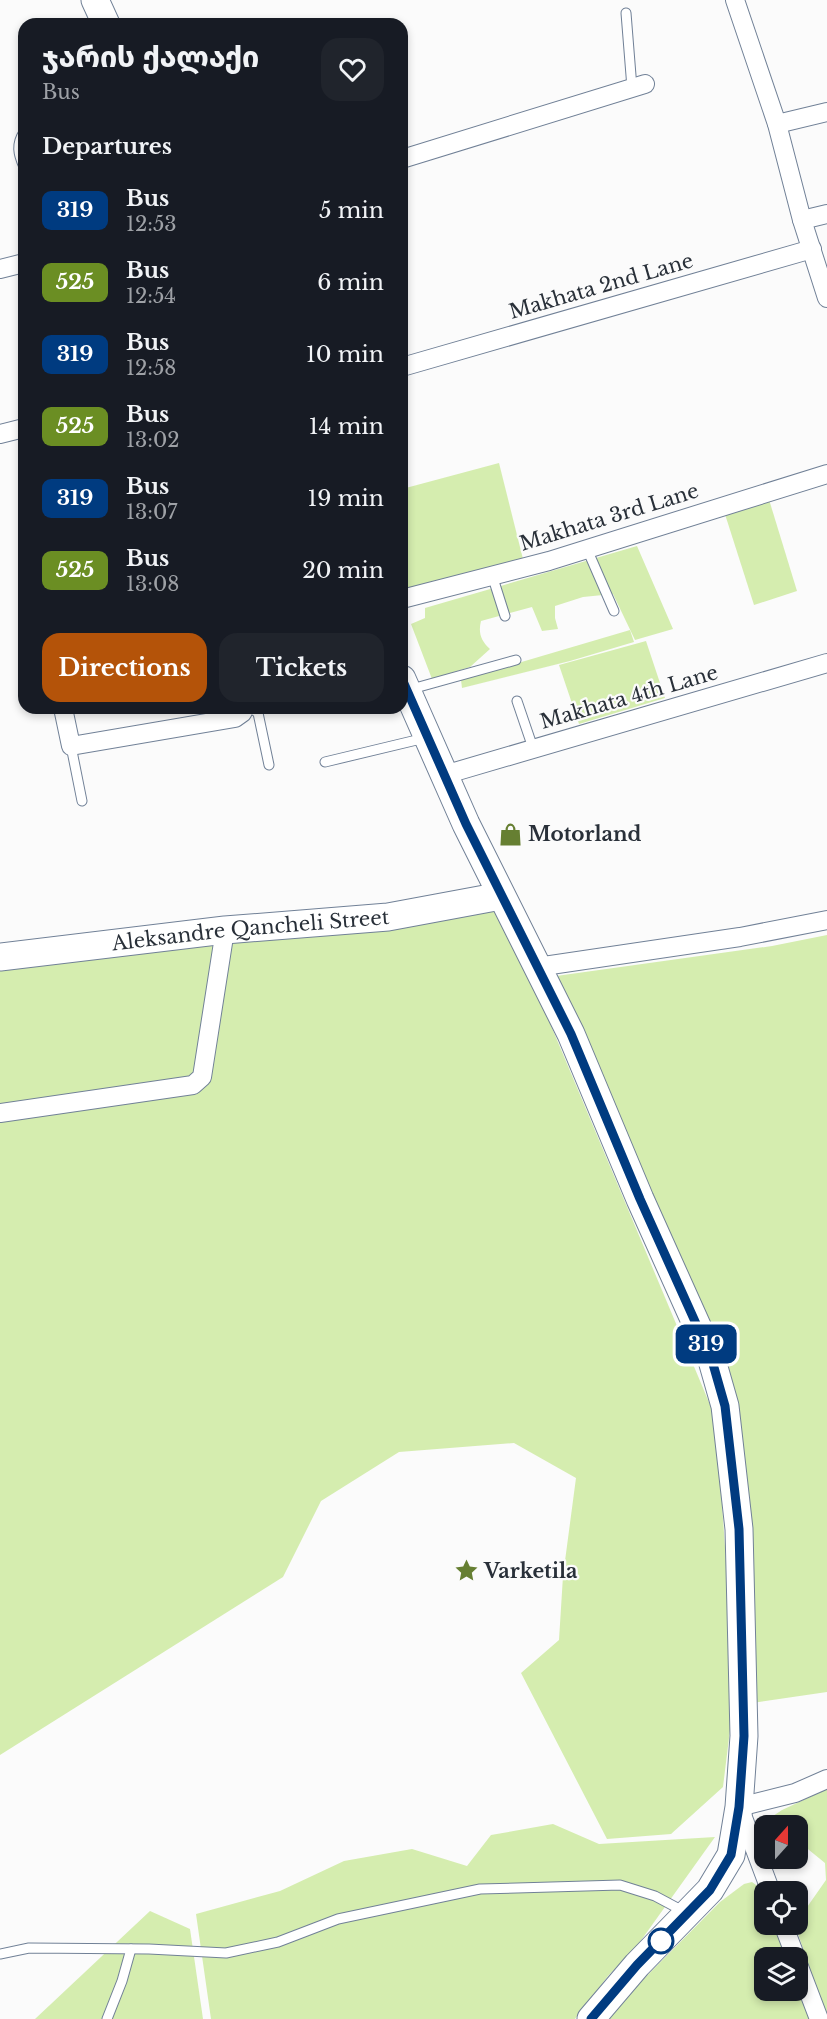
<!DOCTYPE html>
<meta charset="utf-8">
<style>
body{margin:0;font-family:"Libre Baskerville","Noto Sans Georgian",serif;background:#20242c;color:#f1f3f6;height:100vh;display:flex;flex-direction:column;font-size:22px;white-space:nowrap}
*{box-sizing:border-box;margin:0}
p{font-size:20px;color:#9ea1a6}
.icon{flex:none;width:33px;height:33px;fill:none;stroke:currentColor;stroke-width:2;stroke-linecap:round;stroke-linejoin:round}
.map{position:relative;flex:1;overflow:hidden}
.side{position:absolute;left:18px;top:18px;width:390px;height:696px;display:flex;flex-direction:column;background:#171b24;border-radius:18px;box-shadow:0 3px 9px #0003}
.side>*{flex:none}
.badge{padding:0 12px;border-radius:9px;font-size:21px;line-height:39px}
.needle{width:39px;rotate:21deg}
.tools{position:absolute;left:754px;top:1815px;display:grid;gap:12px}
.tools a{display:grid;place-items:center;width:54px;height:54px;border-radius:12px;background:#171b24;box-shadow:0 3px 9px #0003;font-size:30px}
.map>.badge{position:absolute;translate:-50% -50%;box-shadow:0 0 0 3px #fff}
h2{padding:0 24px;font-size:22px;line-height:54px}
.round{display:grid;place-items:center;flex:none;width:63px;height:63px;border-radius:18px;background:#20242c}
.headline{display:flex;align-items:center;justify-content:space-between;height:102px;padding:0 24px}
h1{font-size:28px;font-weight:800;line-height:45px}
.button{display:flex;gap:12px;margin-top:auto;padding:12px 24px}
.button a{flex:1;height:69px;border-radius:18px;background:#b45309;color:#fff;font-size:24px;font-weight:800;line-height:69px;text-align:center}
.button a+a{background:#20242c;color:#f1f3f6}
ul{padding:0;list-style:none}
li{display:flex;align-items:center;gap:18px;height:72px;padding:0 24px}
li div{flex:1}
li b{display:block;font-size:22px}
li em{font-style:normal}
li .badge{min-width:66px;font-weight:700;text-align:center}
.map>svg:first-child{display:block}
.green{fill:#d5edaf}
.lines{fill:none;stroke-linecap:round;stroke-linejoin:round}
.lane-casing{stroke:#718197;stroke-width:11}
.street-casing{stroke:#718197;stroke-width:20}
.secondary-casing{stroke:#718197;stroke-width:29}
.lane{stroke:#fff;stroke-width:9}
.street{stroke:#fff;stroke-width:18}
.secondary{stroke:#fff;stroke-width:27}
.line-casing{stroke:#fff;stroke-width:14}
.line{stroke:#003b80;stroke-width:9}
.stop-dot{fill:#fff;stroke:#003b80;stroke-width:3}
.labels{text-anchor:middle;dominant-baseline:central;stroke-width:4.5;stroke-linejoin:round;paint-order:stroke}
.street-label{font-size:20px;fill:#293039;stroke:#fbfbfb}
.poi-label{font-size:20px;font-weight:bold;fill:#293039;stroke:#fbfbfb;text-anchor:start}
</style>
<div class="map">
<svg width="827" height="2019" viewBox="0 0 827 2019">
<rect width="100%" height="100%" fill="#fbfbfb"/>
<g class="green">
<path d="M499 463 523 559 402 594V489Z"/>
<path d="M767 493 797 591 754 605 723 508Z"/>
<path d="M637 546 673 629 635 640 613 594 583 597 555 606V618L558 629 542 631 532 607 481 621C478 633 481 641 490 649L470 667 432 679 411 624 425 618V608Z"/>
<path d="M630 630 634 642 570 661 462 688 461 680Z"/>
<path d="M646 641 665 698 579 724 559 665Z"/>
<path d="M495 892 716 1419 735 1689 723 1787 671 1834 607 1839 521 1673 559 1640 563 1576 576 1478 514 1443 399 1452 321 1501 283 1577 0 1755V955Z"/>
<path d="M827 935V1692L752 1703 750 1516 738 1405 549 977 772 946Z"/>
<path d="M827 1789V2019L795 1925 798 1924V1920L826 1880 825 1863 798 1841V1826H770L773 1816 782 1810Z"/>
<path d="M553 1824 599 1844 715 1837 637 1946 608 1976 575 2019H211L196 1914 280 1891 344 1861 412 1849 467 1866 491 1835Z"/>
<path d="M752 1882C769 1893 765 1907 765 1924L776 1925 787 1957 765 1958V1990H798V1988L809 2019H604L720 1902 744 1884Z"/>
<path d="M150 1911 190 1929 203 2019H35Z"/>
</g>
<g class="lines">
<defs>
<g id="lane">
<path d="M626 13 632 88"/>
<path d="M24 132C16 144 18 154 24 167"/>
<path d="M587 549 614 611"/>
<path d="M492 575 505 616"/>
<path d="M408 690 516 660"/>
<path d="M517 701 533 748"/>
<path d="M251 708 258 713 269 765"/>
<path d="M71 746 82 801"/>
<path d="M325 762 425 738"/>
<path d="M0 1954 29 1948 149 1949 226 1953 278 1942 338 1919 480 1889 620 1885 655 1896 685 1912"/>
<path d="M107 2019 122 1981 131 1949"/>
</g>
<g id="street">
<path d="M735 0 777 124 802 220 827 298"/>
<path d="M777 124 827 112"/>
<path d="M402 159 645 84"/>
<path d="M802 220 827 214"/>
<path d="M0 269 24 263"/>
<path d="M402 367 812 249"/>
<path d="M0 434 24 428"/>
<path d="M402 599 549 561 827 474"/>
<path d="M63 708 71 746 235 718 242 713 245 708"/>
<path d="M444 775 827 663"/>
<path d="M537 967 740 937 827 920"/>
<path d="M0 1113 193 1085 202 1077 225 930"/>
<path d="M771 1892 739 1807 795 1793 827 1779"/>
<path d="M783 1924 796 1958"/>
<path d="M798 1964 819 2019"/>
</g>
<g id="secondary">
<path d="M95 0 106 24"/>
<path d="M402 679 466 824 571 1034 640 1199 711 1357 725 1406 739 1529 744 1736 739 1807 731 1855 710 1890 637 1965 591 2019"/>
<path id="s1" d="M0 957 225 930 388 917 501 896"/>
</g>
</defs>
<use href="#lane" class="lane-casing"/>
<use href="#street" class="street-casing"/>
<use href="#secondary" class="secondary-casing"/>
<use href="#lane" class="lane"/>
<use href="#street" class="street"/>
<use href="#secondary" class="secondary"/>
</g>
<g class="lines">
<defs>
<path id="line" d="M402 679 466 824 571 1034 640 1199 711 1357 725 1406 739 1529 744 1736 739 1807 731 1855 710 1890 637 1965 591 2019"/>
</defs>
<use href="#line" class="line-casing"/>
<use href="#line" class="line"/>
</g>
<defs>
<symbol id="shop-bare" viewBox="-9 -9 18 18"><path d="M-5-2.5h2.3a2.7 3.5 0 0 1 5.4 0H5L5.5 6h-11ZM-1.5-2.5h3a1.5 2.3 0 0 0-3 0Z" fill="#667f32" stroke="#fbfbfb" stroke-width="2.5" paint-order="stroke"/></symbol>
<symbol id="sight-bare" viewBox="-9 -9 18 18"><path d="M0-6L1.8-2.2L6-1.7L2.9 1.2L3.7 5.4L0 3.3L-3.7 5.4L-2.9 1.2L-6-1.7L-1.8-2.2Z" fill="#667f32" stroke="#fbfbfb" stroke-width="2.5" paint-order="stroke"/></symbol>
</defs>
<g fill-rule="evenodd">
<use href="#shop-bare" x="494" y="818" width="33" height="33"/>
<use href="#sight-bare" x="450" y="1554" width="33" height="33"/>
</g>
<circle class="stop-dot" cx="661" cy="1941" r="12"/>
<g class="labels">
<g class="street-label">
<text transform="translate(601 286) rotate(-16)">Makhata 2nd Lane</text>
<text transform="translate(609 517) rotate(-17)">Makhata 3rd Lane</text>
<text transform="translate(629 697) rotate(-16)">Makhata 4th Lane</text>
<text stroke="none"><textPath href="#s1" startOffset="252">Aleksandre Qancheli Street</textPath></text>
</g>
<g class="poi-label">
<text x="528" y="834">Motorland</text>
<text x="484" y="1571">Varketila</text>
</g>
</g>
</svg>
<div class="tools">
<a><svg class="needle" viewBox="-14 -14 28 28"><path d="M0-13l5 13h-10z" fill="#e53935"/><path d="M0 13l5-13h-10z" fill="#9ea1a6"/></svg></a>
<a><svg class="icon" aria-label="locate" viewBox="0 0 24 24"><circle cx="12" cy="12" r="6"/><path d="M12 2v4M12 18v4M2 12h4M18 12h4"/></svg></a>
<a><svg class="icon" aria-label="layers" viewBox="0 0 24 24"><path d="M12 4l9 5-9 5-9-5zM3 14l9 5 9-5"/></svg></a>
</div>
<b class="badge" style="left:706px;top:1344px;background:#003b80;color:#fff">319</b>
<section class="side">
<div class="headline"><div><h1>ჯარის ქალაქი</h1><p>Bus</p></div><a class="round"><svg class="icon" aria-label="heart" viewBox="0 0 24 24"><path d="M12 20l-8-8c-3-5 5-10 8-4 3-6 11-1 8 4z"/></svg></a></div>
<h2>Departures</h2>
<ul>
<li><span class="badge" style="background:#003b80;color:#fff">319</span><div><b>Bus</b><p>12:53</p></div><em>5 min</em></li>
<li><span class="badge" style="background:#6b8e23;color:#fff">525</span><div><b>Bus</b><p>12:54</p></div><em>6 min</em></li>
<li><span class="badge" style="background:#003b80;color:#fff">319</span><div><b>Bus</b><p>12:58</p></div><em>10 min</em></li>
<li><span class="badge" style="background:#6b8e23;color:#fff">525</span><div><b>Bus</b><p>13:02</p></div><em>14 min</em></li>
<li><span class="badge" style="background:#003b80;color:#fff">319</span><div><b>Bus</b><p>13:07</p></div><em>19 min</em></li>
<li><span class="badge" style="background:#6b8e23;color:#fff">525</span><div><b>Bus</b><p>13:08</p></div><em>20 min</em></li>
</ul>
<div class="button"><a>Directions</a><a>Tickets</a></div>
</section>
</div>
